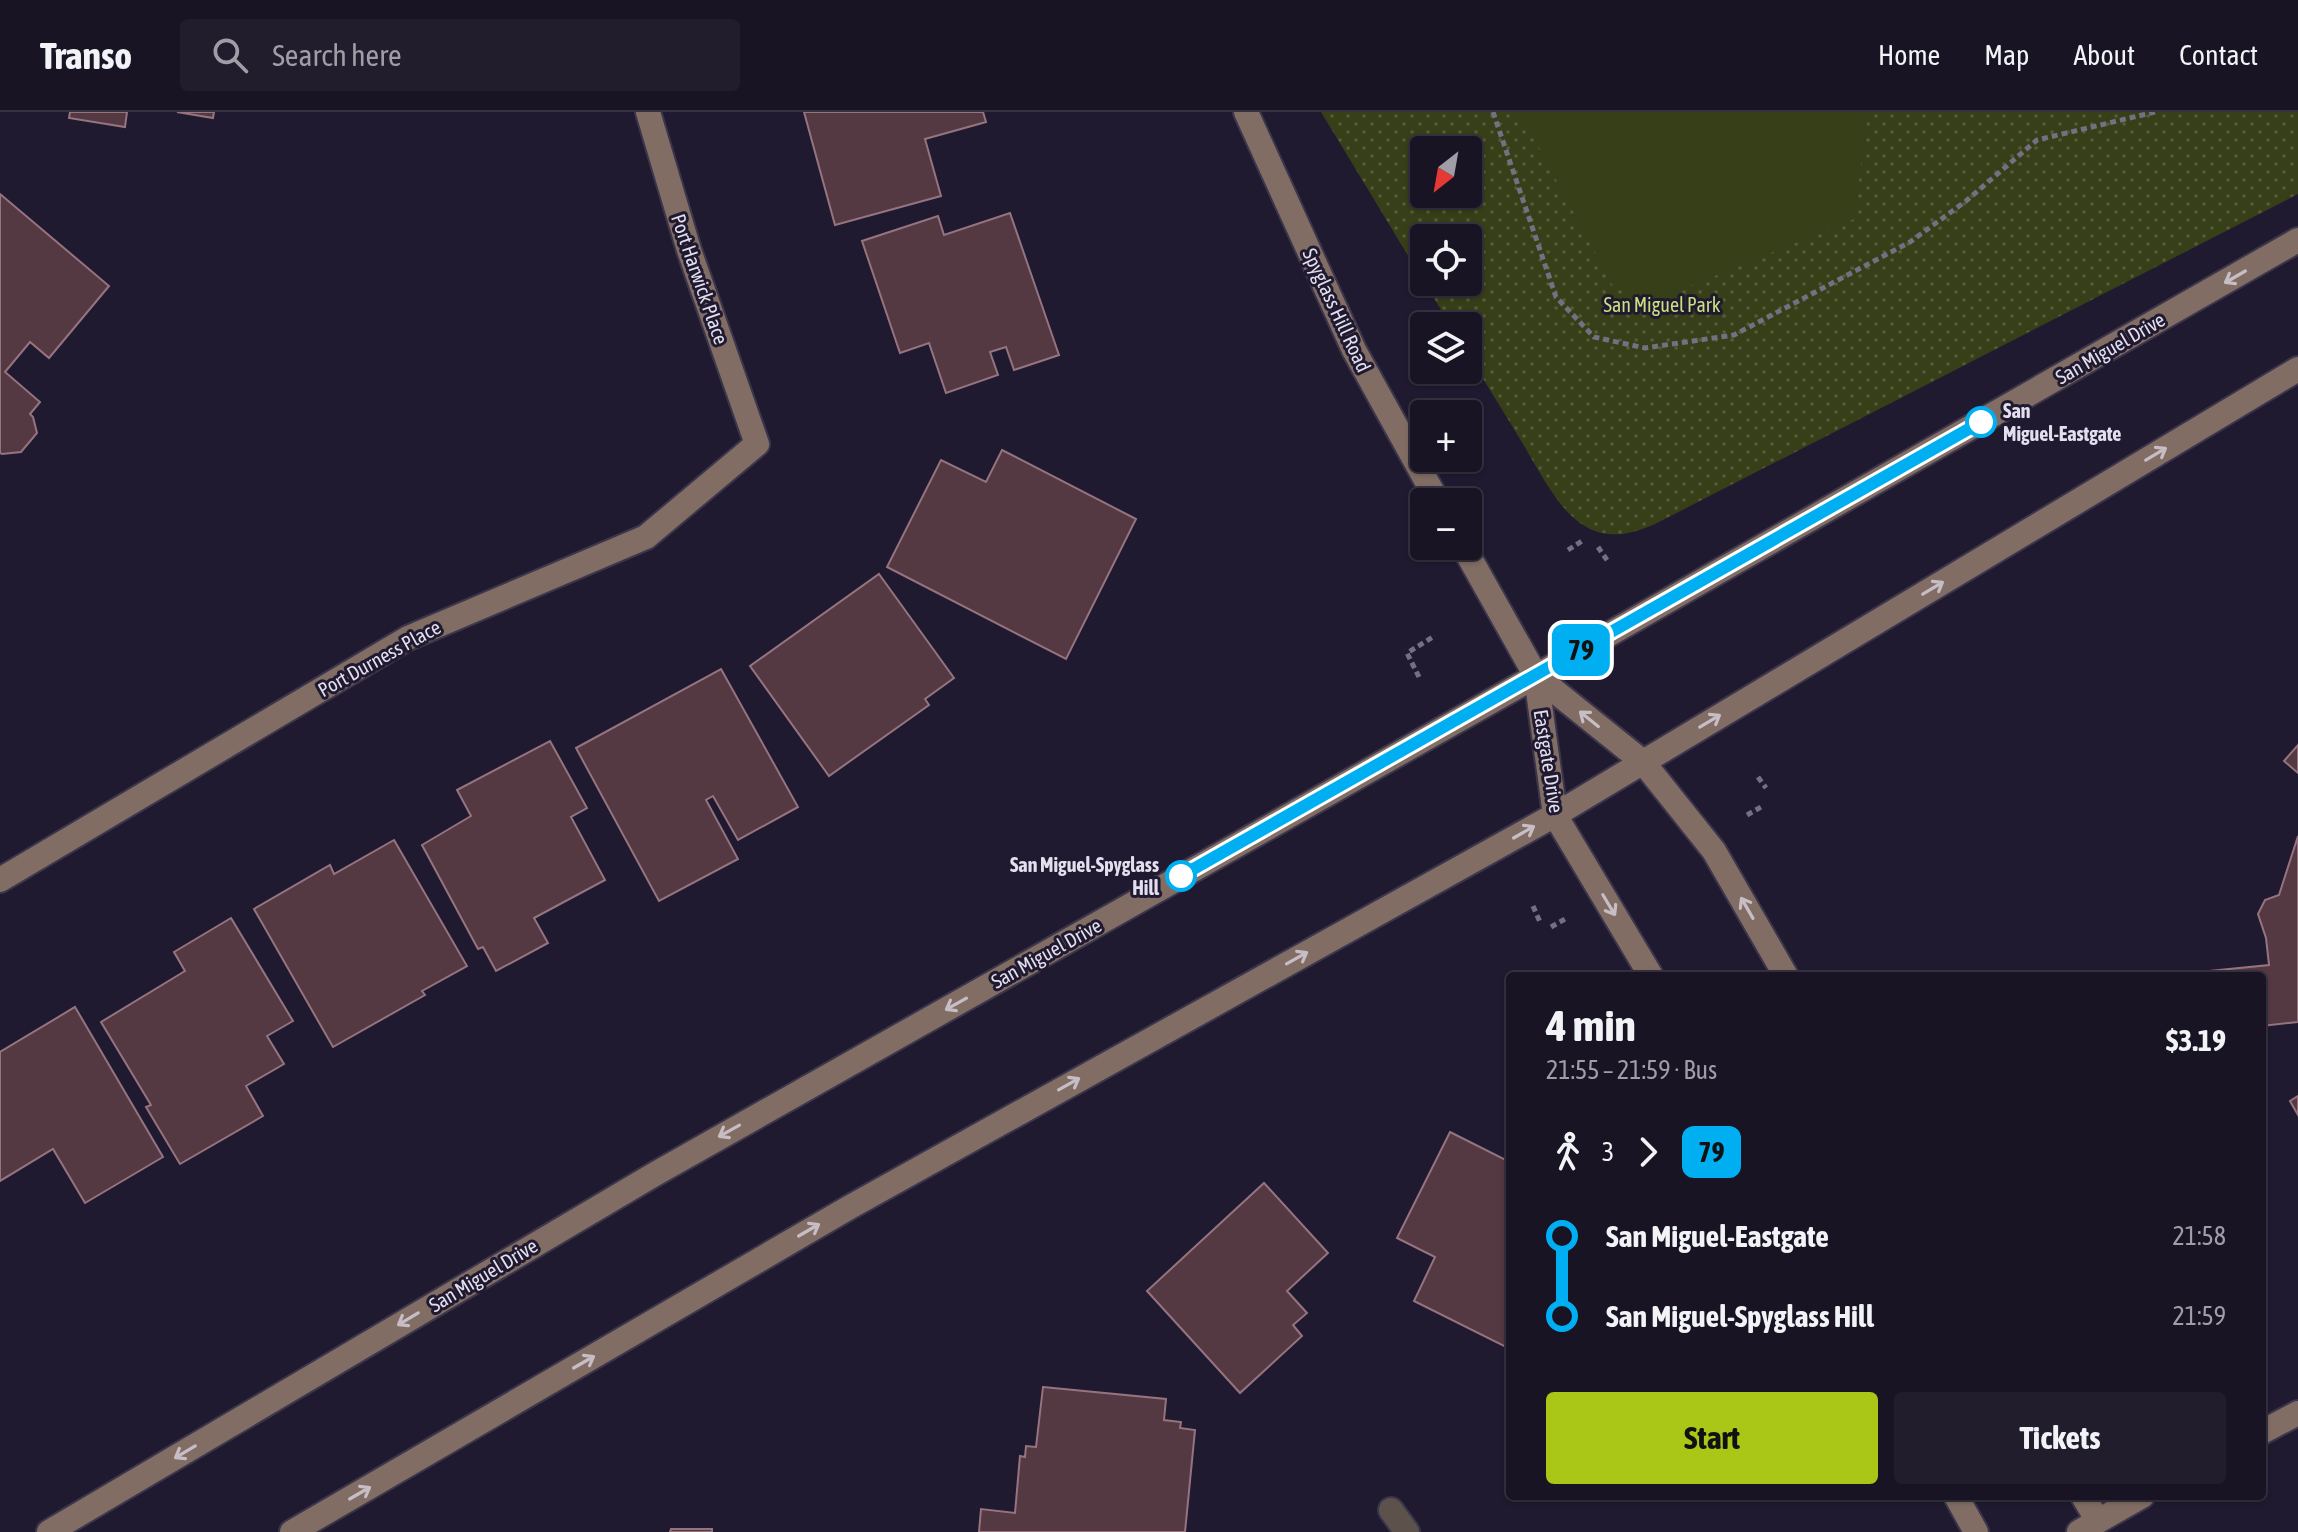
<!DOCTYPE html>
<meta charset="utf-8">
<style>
body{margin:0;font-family:"Asap Condensed",sans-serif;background:#211d2c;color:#f1f3f6;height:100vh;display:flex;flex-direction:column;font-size:30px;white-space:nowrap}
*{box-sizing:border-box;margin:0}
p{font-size:26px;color:#9f9ea6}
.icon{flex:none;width:44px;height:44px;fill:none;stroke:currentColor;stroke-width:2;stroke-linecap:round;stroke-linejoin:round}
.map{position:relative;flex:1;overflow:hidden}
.sheet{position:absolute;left:1506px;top:860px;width:760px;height:528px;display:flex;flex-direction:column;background:#181424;border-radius:8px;box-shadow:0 2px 6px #0004,0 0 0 2px #363341}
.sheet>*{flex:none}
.badge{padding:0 16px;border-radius:12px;font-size:28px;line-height:52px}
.needle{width:52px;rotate:211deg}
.fabs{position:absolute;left:1410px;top:24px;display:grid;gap:16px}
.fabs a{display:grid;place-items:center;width:72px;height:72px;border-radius:8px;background:#181424;box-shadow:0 2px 6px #0004,0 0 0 2px #363341;font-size:40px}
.map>.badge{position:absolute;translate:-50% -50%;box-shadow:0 0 0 4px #fff}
.legs{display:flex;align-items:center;gap:12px;height:88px;padding:0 40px;font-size:26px}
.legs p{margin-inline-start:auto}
.summary{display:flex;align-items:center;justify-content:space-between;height:136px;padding:0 40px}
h1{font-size:44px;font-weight:700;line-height:60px}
.primary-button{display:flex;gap:16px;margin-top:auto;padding:16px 40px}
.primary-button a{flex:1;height:92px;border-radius:8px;background:#aac718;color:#111;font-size:32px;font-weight:700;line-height:92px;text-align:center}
.primary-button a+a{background:#211d2c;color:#f1f3f6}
ul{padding:0 40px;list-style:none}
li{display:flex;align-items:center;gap:28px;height:80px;font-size:30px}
li i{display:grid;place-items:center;width:12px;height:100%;margin:0 10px;background:currentColor}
li i::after{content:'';width:20px;height:20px;margin:-10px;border:6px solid;border-radius:50%;background:#181424}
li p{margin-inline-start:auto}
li:first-child i{background:linear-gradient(#0000 50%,currentColor 0)}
li:last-child i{background:linear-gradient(currentColor 50%,#0000 0)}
header{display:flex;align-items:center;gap:48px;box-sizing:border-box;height:112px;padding:0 40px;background:#181424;border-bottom:2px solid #363341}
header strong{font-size:38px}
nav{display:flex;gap:44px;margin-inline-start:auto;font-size:28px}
.search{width:560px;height:72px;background:#211d2c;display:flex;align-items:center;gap:20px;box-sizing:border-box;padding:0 28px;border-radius:8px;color:#9f9ea6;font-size:30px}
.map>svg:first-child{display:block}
.green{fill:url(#green-dots);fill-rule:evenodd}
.pitch{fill:#373f18}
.building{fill:#543842;stroke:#957480;stroke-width:2}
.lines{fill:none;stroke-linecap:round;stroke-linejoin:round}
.street-casing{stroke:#3b364b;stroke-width:28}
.secondary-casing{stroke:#3b364b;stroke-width:28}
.path{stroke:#746f82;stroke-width:5;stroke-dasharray:6 4;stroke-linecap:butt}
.street{stroke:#5d514b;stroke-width:24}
.secondary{stroke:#816d64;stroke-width:24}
.oneway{stroke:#c6bdc5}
.line-1-casing{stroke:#fff;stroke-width:18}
.line-1{stroke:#00aff2;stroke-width:12}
.stop-1-dot{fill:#fff;stroke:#00aff2;stroke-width:4}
.labels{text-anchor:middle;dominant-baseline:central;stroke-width:6;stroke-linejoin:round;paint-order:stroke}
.street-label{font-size:20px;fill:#e3dfef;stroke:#201a30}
.park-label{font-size:20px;fill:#cbdf80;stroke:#201a30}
.stop-label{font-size:20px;font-weight:bold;fill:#e3dfef;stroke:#201a30;text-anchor:start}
</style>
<header>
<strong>Transo</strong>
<div class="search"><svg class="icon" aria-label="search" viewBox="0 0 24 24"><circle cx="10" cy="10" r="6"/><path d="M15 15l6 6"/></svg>Search here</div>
<nav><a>Home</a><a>Map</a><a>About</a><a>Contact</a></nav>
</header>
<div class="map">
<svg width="2298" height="1420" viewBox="0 0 2298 1420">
<defs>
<pattern id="green-dots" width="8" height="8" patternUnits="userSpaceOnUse" patternTransform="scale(2)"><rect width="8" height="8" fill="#373f18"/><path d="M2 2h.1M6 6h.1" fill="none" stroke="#545a3a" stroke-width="1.8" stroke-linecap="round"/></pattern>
</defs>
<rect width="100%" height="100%" fill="#201a30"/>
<path class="green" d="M1321 0H2298V82L1657 411C1581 448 1556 387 1523 332 1505 302 1486 272 1468 242V214H1451L1424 170H1468V126H1424V170ZM1424 38H1468V82H1424Z"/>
<path class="pitch" d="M1520 0H1868L1854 107 1656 188 1613 174Z"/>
<g class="building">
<path d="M70 0H127L125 15 69 6Z"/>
<path d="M177 0H214L213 6Z"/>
<path d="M804 0H983L986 10 925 27 941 84 835 113Z"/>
<path d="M0 82 109 174 49 246 30 230 5 260 40 290 30 302 33 305 37 321 21 340 2 342 0 341Z"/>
<path d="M1010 101 1059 243 1014 258 1006 235 990 240 998 263 946 281 929 231 900 241 862 129 938 104 944 123Z"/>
<path d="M1002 338 1136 407 1066 547 887 455 941 348 986 370Z"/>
<path d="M879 462 954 566 925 587 929 593 829 664 750 554Z"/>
<path d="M721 557 798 695 738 728 713 684 706 688 738 747 659 789 576 636Z"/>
<path d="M550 629 587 696 571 705 605 768 534 806 548 831 496 859 483 835 478 837 422 733 471 704 457 678Z"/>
<path d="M2298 633V661L2284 649Z"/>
<path d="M2298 724V910L2262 914V864H2159L2269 853 2266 826 2258 802 2265 788 2279 783Z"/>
<path d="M394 728 467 854 422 879 425 883 333 935 254 797 330 753 334 762Z"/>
<path d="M231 806 293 909 267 924 284 952 246 974 263 1004 180 1052 146 995 151 993 101 910 185 859 174 840Z"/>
<path d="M75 895 163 1045 85 1091 53 1037 0 1069V940Z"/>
<path d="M2298 984V1003L2290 989Z"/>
<path d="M1450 1020 1510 1050V1237L1414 1189 1435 1145 1397 1126Z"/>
<path d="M1264 1071 1328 1141 1287 1179 1307 1201 1293 1213 1302 1224 1240 1281 1147 1179Z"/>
<path d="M1043 1275 1166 1287 1164 1308 1181 1310 1180 1316 1195 1318 1185 1420H979L981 1397 1015 1401 1020 1344 1025 1345 1026 1334 1036 1335Z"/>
<path d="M671 1417H712V1420H670Z"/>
</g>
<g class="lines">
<defs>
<path id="street" d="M1391 1398 1407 1420"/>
<g id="secondary">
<path d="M1246 0 1354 238 1438 390"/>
<path d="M1463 434 1536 564 1555 703 1651 864"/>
<path d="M1536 564 1643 650 1714 739 1786 864"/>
<path d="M0 768 408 526 646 425 757 332 689 138 648 0"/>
<path d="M2262 1320 2298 1301"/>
<path d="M1956 1384 1976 1420"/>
<path d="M2083 1384 2098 1409"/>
<path d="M49 1420 655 1062 1536 564 2298 128"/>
<path d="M292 1420 850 1095 1555 703 2298 257"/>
<path d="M2079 1420 2142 1384"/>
</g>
</defs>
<use href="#street" class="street-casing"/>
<use href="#secondary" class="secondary-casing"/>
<g class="path">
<path d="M1493 0 1556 185 1594 225 1645 236 1734 223 1910 130 1966 89 2037 28 2155 0"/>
<path d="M1598 435 1609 451"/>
<path d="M1568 438 1582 429"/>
<path d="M1419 565 1407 541 1433 525"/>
<path d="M1758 665 1766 676"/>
<path d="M1747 703 1761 695"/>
<path d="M1533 794 1540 810"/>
<path d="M1551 815 1565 807"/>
</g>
<use href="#street" class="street"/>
<use href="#secondary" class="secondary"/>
</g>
<defs><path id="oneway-shaft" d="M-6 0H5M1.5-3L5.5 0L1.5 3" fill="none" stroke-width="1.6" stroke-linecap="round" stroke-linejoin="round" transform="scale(2)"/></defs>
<g class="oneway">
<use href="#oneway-shaft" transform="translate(2235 165) rotate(150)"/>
<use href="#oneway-shaft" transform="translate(2156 342) rotate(-31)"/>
<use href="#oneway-shaft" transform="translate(1933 476) rotate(-31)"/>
<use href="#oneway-shaft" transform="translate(1589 607) rotate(-141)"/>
<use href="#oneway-shaft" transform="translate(1710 609) rotate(-31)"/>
<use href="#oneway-shaft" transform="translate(1524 720) rotate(-30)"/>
<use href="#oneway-shaft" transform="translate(1609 793) rotate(59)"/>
<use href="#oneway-shaft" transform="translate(1747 796) rotate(-120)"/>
<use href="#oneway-shaft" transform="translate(1297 846) rotate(-29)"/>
<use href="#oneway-shaft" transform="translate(956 892) rotate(151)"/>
<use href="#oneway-shaft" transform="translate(1069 972) rotate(-29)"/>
<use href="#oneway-shaft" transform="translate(729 1019) rotate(151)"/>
<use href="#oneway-shaft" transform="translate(809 1118) rotate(-30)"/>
<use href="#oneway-shaft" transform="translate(408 1207) rotate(149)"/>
<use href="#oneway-shaft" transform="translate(584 1250) rotate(-30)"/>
<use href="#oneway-shaft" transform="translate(185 1340) rotate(149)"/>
<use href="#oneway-shaft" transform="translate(360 1381) rotate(-30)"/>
</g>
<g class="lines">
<defs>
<path id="line-1" d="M1181 764 1981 310"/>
</defs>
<use href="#line-1" class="line-1-casing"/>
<use href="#line-1" class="line-1"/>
</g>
<g class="stop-1-dot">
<circle cx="1981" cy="310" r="14"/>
<circle cx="1181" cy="764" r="14"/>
</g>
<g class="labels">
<g class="street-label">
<text transform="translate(700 167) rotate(71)">Port Harwick Place</text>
<text transform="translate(1337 198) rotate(65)">Spyglass Hill Road</text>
<text transform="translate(2110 236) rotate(-30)">San Miguel Drive</text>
<text transform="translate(379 546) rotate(-29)">Port Durness Place</text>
<text transform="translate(1549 649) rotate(81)">Eastgate Drive</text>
<text transform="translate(1046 841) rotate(-29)">San Miguel Drive</text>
<text transform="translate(483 1163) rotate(-31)">San Miguel Drive</text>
</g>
<g class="park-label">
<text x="1662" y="192">San Miguel Park</text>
</g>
<g class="stop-label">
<text x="2003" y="298">San<tspan x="2003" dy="23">Miguel-Eastgate</tspan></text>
<text x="1159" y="752" text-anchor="end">San Miguel-Spyglass<tspan x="1159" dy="23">Hill</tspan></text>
</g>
</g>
</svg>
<div class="fabs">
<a><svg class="needle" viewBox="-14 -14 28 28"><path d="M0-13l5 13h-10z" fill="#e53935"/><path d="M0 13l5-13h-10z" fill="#9f9ea6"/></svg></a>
<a><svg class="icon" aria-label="locate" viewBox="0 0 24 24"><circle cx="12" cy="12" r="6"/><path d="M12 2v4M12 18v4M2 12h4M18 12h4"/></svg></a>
<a><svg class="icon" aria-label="layers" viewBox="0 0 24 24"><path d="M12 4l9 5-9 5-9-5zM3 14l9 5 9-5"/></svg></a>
<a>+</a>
<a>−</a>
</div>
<b class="badge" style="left:1581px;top:538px;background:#00aff2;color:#111">79</b>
<section class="sheet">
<div class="summary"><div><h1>4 min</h1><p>21:55 – 21:59 · Bus</p></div><b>$3.19</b></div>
<div class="legs"><svg class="icon" aria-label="walk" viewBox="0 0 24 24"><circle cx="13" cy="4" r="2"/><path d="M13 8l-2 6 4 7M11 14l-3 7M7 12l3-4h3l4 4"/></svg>3<svg class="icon" aria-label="forward" viewBox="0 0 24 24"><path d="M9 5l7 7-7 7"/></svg><b class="badge" style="background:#00aff2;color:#111">79</b></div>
<ul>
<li><i style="color:#00aff2"></i><b>San Miguel-Eastgate</b><p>21:58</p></li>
<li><i style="color:#00aff2"></i><b>San Miguel-Spyglass Hill</b><p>21:59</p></li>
</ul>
<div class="primary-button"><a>Start</a><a>Tickets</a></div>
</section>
</div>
